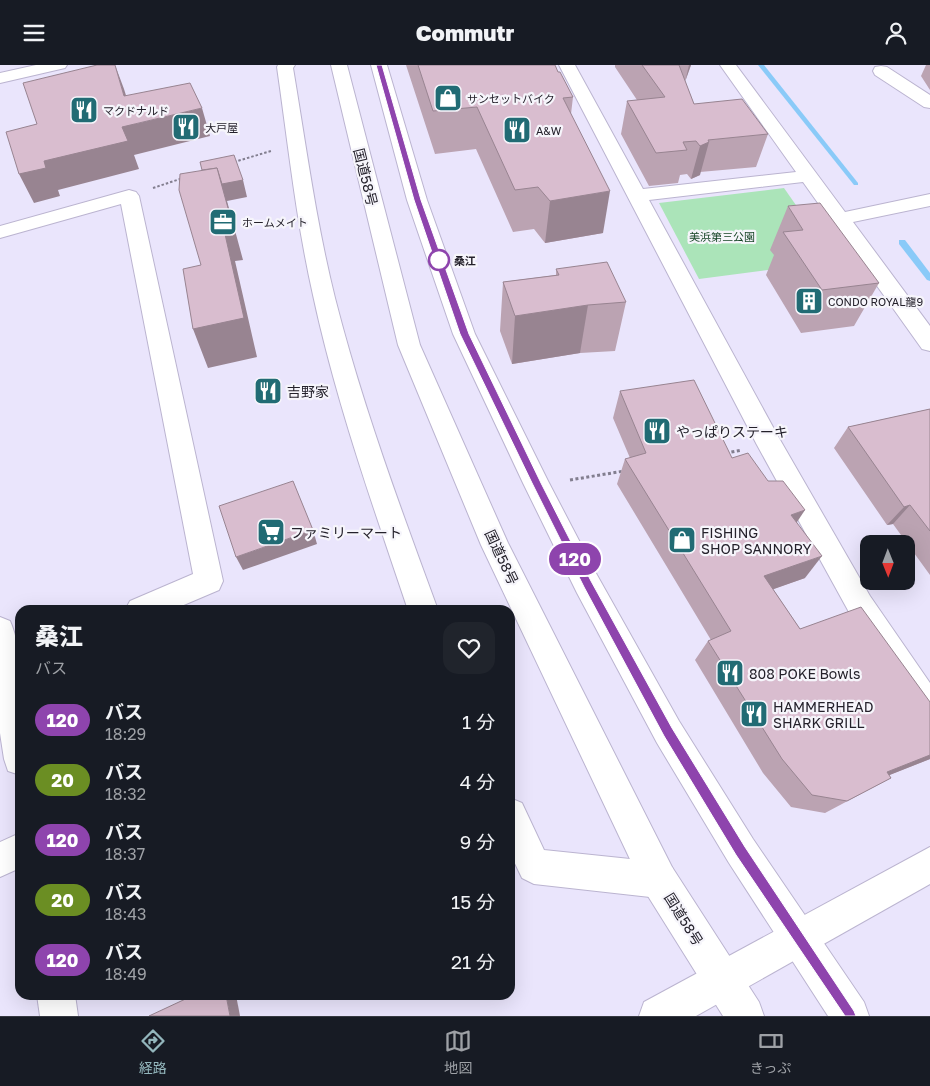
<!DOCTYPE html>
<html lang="ja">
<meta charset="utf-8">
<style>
body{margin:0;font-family:"Golos Text","Noto Sans JP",sans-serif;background:#20242c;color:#f1f3f6;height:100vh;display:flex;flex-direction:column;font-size:19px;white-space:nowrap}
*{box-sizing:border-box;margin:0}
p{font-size:16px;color:#9ea1a6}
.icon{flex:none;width:28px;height:28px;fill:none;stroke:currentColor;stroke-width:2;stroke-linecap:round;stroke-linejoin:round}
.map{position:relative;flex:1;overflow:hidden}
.panel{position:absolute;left:15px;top:540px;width:500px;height:395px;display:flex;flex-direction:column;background:#171b24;border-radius:15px;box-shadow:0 5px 20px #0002}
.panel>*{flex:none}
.badge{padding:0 10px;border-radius:16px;font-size:18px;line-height:32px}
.needle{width:32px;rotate:179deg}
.fabs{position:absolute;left:860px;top:470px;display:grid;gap:10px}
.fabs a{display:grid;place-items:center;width:55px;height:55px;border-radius:10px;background:#171b24;box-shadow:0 5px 20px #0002;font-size:25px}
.map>.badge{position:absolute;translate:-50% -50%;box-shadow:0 0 0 2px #fff}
.round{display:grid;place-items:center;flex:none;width:52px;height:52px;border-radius:15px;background:#20242c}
.summary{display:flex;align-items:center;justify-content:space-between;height:85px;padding:0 20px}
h1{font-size:24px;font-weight:800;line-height:38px}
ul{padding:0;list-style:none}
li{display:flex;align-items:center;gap:15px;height:60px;padding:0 20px}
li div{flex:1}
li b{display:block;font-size:19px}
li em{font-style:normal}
li .badge{min-width:55px;font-weight:700;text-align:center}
header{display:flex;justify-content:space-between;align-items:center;height:65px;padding:0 20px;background:#171b24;font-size:22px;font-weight:800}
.dock{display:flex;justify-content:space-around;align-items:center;height:70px;border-top:1px solid #363941;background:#171b24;font-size:14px;color:#9ea1a6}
.dock a{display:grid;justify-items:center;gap:2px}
.dock .selected{color:#93b6bc}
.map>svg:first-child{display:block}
.green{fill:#abe4b9}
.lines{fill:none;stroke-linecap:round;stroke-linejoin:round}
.stream{fill:#8acaf8;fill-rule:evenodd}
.minor-casing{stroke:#bbb4d0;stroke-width:2}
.highway-casing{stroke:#bbb4d0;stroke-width:2}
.path-far1{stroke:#827e8f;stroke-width:2;stroke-dasharray:2.5 2;stroke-linecap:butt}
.path{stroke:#827e8f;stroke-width:3;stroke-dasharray:3 2.5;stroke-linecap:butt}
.minor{fill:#fff;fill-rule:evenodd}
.highway{fill:#fff;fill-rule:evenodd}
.wall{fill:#bba3b2}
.shaded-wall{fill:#988491}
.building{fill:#d9bdcf;stroke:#988491}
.line{fill:#8e44ad;stroke:#fff}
.stop-dot{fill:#fff;stroke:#8e44ad;stroke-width:2.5}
.labels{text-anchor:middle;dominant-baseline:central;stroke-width:4.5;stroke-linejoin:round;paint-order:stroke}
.far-poi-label{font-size:11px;fill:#24212b;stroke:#f6f5fb;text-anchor:start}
.far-park-label{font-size:11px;fill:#144324;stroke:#f6f5fb}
.far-stop-label{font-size:11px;font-weight:bold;fill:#24212b;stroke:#f6f5fb;text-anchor:start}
.street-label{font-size:14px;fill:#24212b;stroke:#f6f5fb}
.poi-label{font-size:14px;fill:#24212b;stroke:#f6f5fb;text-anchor:start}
</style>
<header><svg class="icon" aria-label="menu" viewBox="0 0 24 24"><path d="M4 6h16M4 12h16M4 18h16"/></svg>Commutr<svg class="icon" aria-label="person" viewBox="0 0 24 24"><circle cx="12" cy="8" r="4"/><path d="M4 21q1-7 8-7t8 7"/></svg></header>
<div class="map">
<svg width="930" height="951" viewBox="0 0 930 951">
<rect width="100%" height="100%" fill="#eae5fc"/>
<path class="green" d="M784 123 835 196 699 214 659 138Z"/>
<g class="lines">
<g class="stream">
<path d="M758 0H764L858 118V120H854Z"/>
<path d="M899 175H905L930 208V216L927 215 899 179Z"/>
</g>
<defs>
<g id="minor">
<path d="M36 0H67L65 3 0 18V8Z"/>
<path d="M278 0H295L293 3C306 80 316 157 335 233 362 339 400 442 438 545H408C373 441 336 337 313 230 296 155 288 78 277 2Z"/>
<path d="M559 0H575L643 124 796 107 720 0H736L845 147 930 129V141L853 157 930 261V286L922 284 803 117 649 135 779 373 870 531 930 618V660L919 656 850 549 757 380Z"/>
<path d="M881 1 887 2 930 30V43L924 42 875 10 873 6 875 2Z"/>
<path d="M129 125 136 127 139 131 223 516 219 525 172 545H125L130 536 193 509 121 139 0 173V161Z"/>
<path d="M0 552 10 556C27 593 20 669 20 710L8 706 4 694 0 668Z"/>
<path d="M510 733 522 738 544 785 659 797 672 802 677 815 672 828 659 833 534 819 522 813 510 788Z"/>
<path d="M20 768V803L0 812V777Z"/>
<path d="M930 782V819L696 951H639L644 937Z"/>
<path d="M37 930H75L78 951H40Z"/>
</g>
<g id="highway">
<path d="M331 0H347L420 280 508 478 672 802 759 937 764 951H723L646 828 481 480 398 280Z"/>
<path d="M371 0H387L427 135 475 269 548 416 597 510 679 656 753 774 864 937 869 951H828L729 798 657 678 577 528 523 418 453 269 407 135Z"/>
</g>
</defs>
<use href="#minor" class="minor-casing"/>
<use href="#highway" class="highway-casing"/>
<g class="path-far1">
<path d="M234 97 271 86"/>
<path d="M153 123 183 113"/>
</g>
<g class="path">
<path d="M726 388 742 385"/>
<path d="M570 415 624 406"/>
</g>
<use href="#minor" class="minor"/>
<use href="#highway" class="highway"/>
</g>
<g class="wall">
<path d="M406 0H555L558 7 573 32 571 49 603 168 545 178 534 164 513 167 476 84 435 89Z"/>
<path d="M615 0H691L685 16 694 39 768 69 756 102 700 107V110L691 114 687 109 680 110 678 118 649 121 621 69 627 36 637 35 615 2Z"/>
<path d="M926 0H930V25L921 11Z"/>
<path d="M788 141 879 218 854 261 801 268 766 210 774 190 770 185Z"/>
<path d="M556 204 626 237 615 286 580 288 512 299 500 266 503 217 556 210Z"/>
<path d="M620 326 732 393 797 457 805 513 773 524 800 564 930 637V694L889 710 891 713 825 748 791 742 763 708 695 595 708 576 711 575 617 419 625 394 630 393 613 353Z"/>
<path d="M930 344V510L893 459 887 460 834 383 848 362Z"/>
</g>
<g class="shaded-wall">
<path d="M115 0 124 24 135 59 202 43 210 71 134 90 139 104 58 125 60 131 34 138 19 109 44 96 122 62 124 31Z"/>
<path d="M689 0H691L685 17Z"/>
<path d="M709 77 700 110 691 114 700 81Z"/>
<path d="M217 103 243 115 247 132 227 136 243 195 235 196 257 292 208 303 193 264 222 156Z"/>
<path d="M610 126 603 168 545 178 550 136Z"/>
<path d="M588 240 580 288 512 299 515 251Z"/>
<path d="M910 440 893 459 887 460 904 442Z"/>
<path d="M805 445 789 469 791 450Z"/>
<path d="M313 465 317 479 243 505 236 492Z"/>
<path d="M822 491 805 513 749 533 764 511Z"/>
<path d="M930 690V694L862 721 887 707Z"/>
<path d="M226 930H236L240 951H230Z"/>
</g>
<g class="building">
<path d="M97 0H115L124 31 190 18 202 43 122 62 128 76 44 96 46 103 19 109 6 67 37 59 23 18Z"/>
<path d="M418 0H555L558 7H560L573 32 563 33 610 126 550 136 538 122 515 125 477 42 433 46Z"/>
<path d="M642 0H679L694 39 742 34 768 69 708 75 709 77 700 81 696 76 683 77 687 85 656 88 627 36 665 32Z"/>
<path d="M234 90 243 115 222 119 217 103 202 105 200 97Z"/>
<path d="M217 103 231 154 222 156 244 253 193 264 183 204 201 200 179 125 180 109Z"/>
<path d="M820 138 879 218 822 225 783 167 803 165 788 141Z"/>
<path d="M607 197 626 237 588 240 515 251 503 217 559 210 556 204Z"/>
<path d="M694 315 732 393 748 388 768 416H783L805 445 791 450 822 491 764 511 800 564 861 542 930 637V690L887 707 891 713 847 736 812 730 782 694 708 576 731 566 625 394 646 388 620 326Z"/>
<path d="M930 344V466L910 440 904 442 848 362Z"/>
<path d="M293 416 313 465 236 492 219 441Z"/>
<path d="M194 930H226L230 951H149Z"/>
</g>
<path class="line" d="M376 0H382L421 135 469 269 541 418 591 516 672 663 745 782 854 946 856 951H845L736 790 664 671 584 522 532 418 460 269 414 135Z"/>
<defs>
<symbol id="shop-square" viewBox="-11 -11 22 22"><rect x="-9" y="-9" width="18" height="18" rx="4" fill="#216b74" stroke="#f6f5fb"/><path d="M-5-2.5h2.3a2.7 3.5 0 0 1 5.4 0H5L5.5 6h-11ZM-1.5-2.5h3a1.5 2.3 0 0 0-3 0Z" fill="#fff"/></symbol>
<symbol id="restaurant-square" viewBox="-11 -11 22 22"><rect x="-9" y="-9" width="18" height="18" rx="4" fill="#216b74" stroke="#f6f5fb"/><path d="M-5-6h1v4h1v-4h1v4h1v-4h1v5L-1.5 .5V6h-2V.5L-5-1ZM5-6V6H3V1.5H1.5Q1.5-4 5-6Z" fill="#fff"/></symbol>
<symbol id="office-square" viewBox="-11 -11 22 22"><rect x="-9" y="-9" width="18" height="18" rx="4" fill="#216b74" stroke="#f6f5fb"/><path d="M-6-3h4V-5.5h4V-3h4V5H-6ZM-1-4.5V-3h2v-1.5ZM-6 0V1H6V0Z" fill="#fff"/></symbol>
<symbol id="building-square" viewBox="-11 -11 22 22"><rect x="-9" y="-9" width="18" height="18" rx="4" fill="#216b74" stroke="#f6f5fb"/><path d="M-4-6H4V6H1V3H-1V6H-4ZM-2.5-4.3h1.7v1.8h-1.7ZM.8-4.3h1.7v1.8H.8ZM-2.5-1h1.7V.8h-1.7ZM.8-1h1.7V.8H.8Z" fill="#fff"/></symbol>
<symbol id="supermarket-square" viewBox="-11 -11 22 22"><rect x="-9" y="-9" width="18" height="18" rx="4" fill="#216b74" stroke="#f6f5fb"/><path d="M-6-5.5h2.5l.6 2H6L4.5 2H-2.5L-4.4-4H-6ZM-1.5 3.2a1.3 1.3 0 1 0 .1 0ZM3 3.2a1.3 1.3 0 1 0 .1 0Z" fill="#fff"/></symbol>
</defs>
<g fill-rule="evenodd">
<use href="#shop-square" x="432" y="17" width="32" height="32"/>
<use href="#restaurant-square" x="68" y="29" width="32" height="32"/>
<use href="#restaurant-square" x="170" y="46" width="32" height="32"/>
<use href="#restaurant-square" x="501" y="49" width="32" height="32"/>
<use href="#office-square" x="207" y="141" width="32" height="32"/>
<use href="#building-square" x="793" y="220" width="32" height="32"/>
<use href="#restaurant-square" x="252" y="310" width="32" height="32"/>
<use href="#restaurant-square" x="641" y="350" width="32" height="32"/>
<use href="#supermarket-square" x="255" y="451" width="32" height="32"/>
<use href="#shop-square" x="666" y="459" width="32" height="32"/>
<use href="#restaurant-square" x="714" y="592" width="32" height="32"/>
<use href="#restaurant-square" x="738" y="633" width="32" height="32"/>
</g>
<circle class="stop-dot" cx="439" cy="195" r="10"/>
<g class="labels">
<g class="far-poi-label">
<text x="467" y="33">サンセットバイク</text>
<text x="103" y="45">マクドナルド</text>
<text x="205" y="62">大戸屋</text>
<text x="536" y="65">A&amp;W</text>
<text x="242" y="157">ホームメイト</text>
<text x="828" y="236">CONDO ROYAL龍9</text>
</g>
<g class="far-park-label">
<text x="722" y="171">美浜第三公園</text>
</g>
<g class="far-stop-label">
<text x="454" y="195">桑江</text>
</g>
<g class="street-label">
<text transform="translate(366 112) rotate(76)">国道58号</text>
<text transform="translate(502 492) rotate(65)">国道58号</text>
<text transform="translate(684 854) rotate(58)">国道58号</text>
</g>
<g class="poi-label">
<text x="287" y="326">吉野家</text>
<text x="676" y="366">やっぱりステーキ</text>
<text x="290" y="467">ファミリーマート</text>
<text x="701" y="467">FISHING<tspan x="701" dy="16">SHOP SANNORY</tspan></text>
<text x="749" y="608">808 POKE Bowls</text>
<text x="773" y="641">HAMMERHEAD<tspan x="773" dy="16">SHARK GRILL</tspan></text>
</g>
</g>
</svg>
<div class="fabs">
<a><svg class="needle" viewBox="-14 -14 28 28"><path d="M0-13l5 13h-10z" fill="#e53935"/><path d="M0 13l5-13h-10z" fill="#9ea1a6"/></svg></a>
</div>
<b class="badge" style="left:575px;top:494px;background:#8e44ad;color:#fff">120</b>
<section class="panel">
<div class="summary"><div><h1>桑江</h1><p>バス</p></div><a class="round"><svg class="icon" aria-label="heart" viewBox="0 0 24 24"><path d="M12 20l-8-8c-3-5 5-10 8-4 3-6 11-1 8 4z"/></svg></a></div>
<ul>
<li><span class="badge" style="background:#8e44ad;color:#fff">120</span><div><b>バス</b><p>18:29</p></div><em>1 分</em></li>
<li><span class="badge" style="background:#6b8e23;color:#fff">20</span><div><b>バス</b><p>18:32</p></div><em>4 分</em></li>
<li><span class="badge" style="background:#8e44ad;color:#fff">120</span><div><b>バス</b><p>18:37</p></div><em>9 分</em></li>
<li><span class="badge" style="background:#6b8e23;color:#fff">20</span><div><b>バス</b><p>18:43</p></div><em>15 分</em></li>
<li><span class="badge" style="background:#8e44ad;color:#fff">120</span><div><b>バス</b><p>18:49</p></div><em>21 分</em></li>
</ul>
</section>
</div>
<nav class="dock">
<a class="selected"><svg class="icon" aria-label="directions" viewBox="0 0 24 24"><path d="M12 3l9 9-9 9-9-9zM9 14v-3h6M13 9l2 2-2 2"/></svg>経路</a>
<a><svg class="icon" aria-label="map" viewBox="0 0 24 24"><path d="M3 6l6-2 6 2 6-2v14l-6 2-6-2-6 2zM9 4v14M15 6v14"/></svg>地図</a>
<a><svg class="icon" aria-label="tickets" viewBox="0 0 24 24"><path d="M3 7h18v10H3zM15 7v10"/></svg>きっぷ</a>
</nav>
